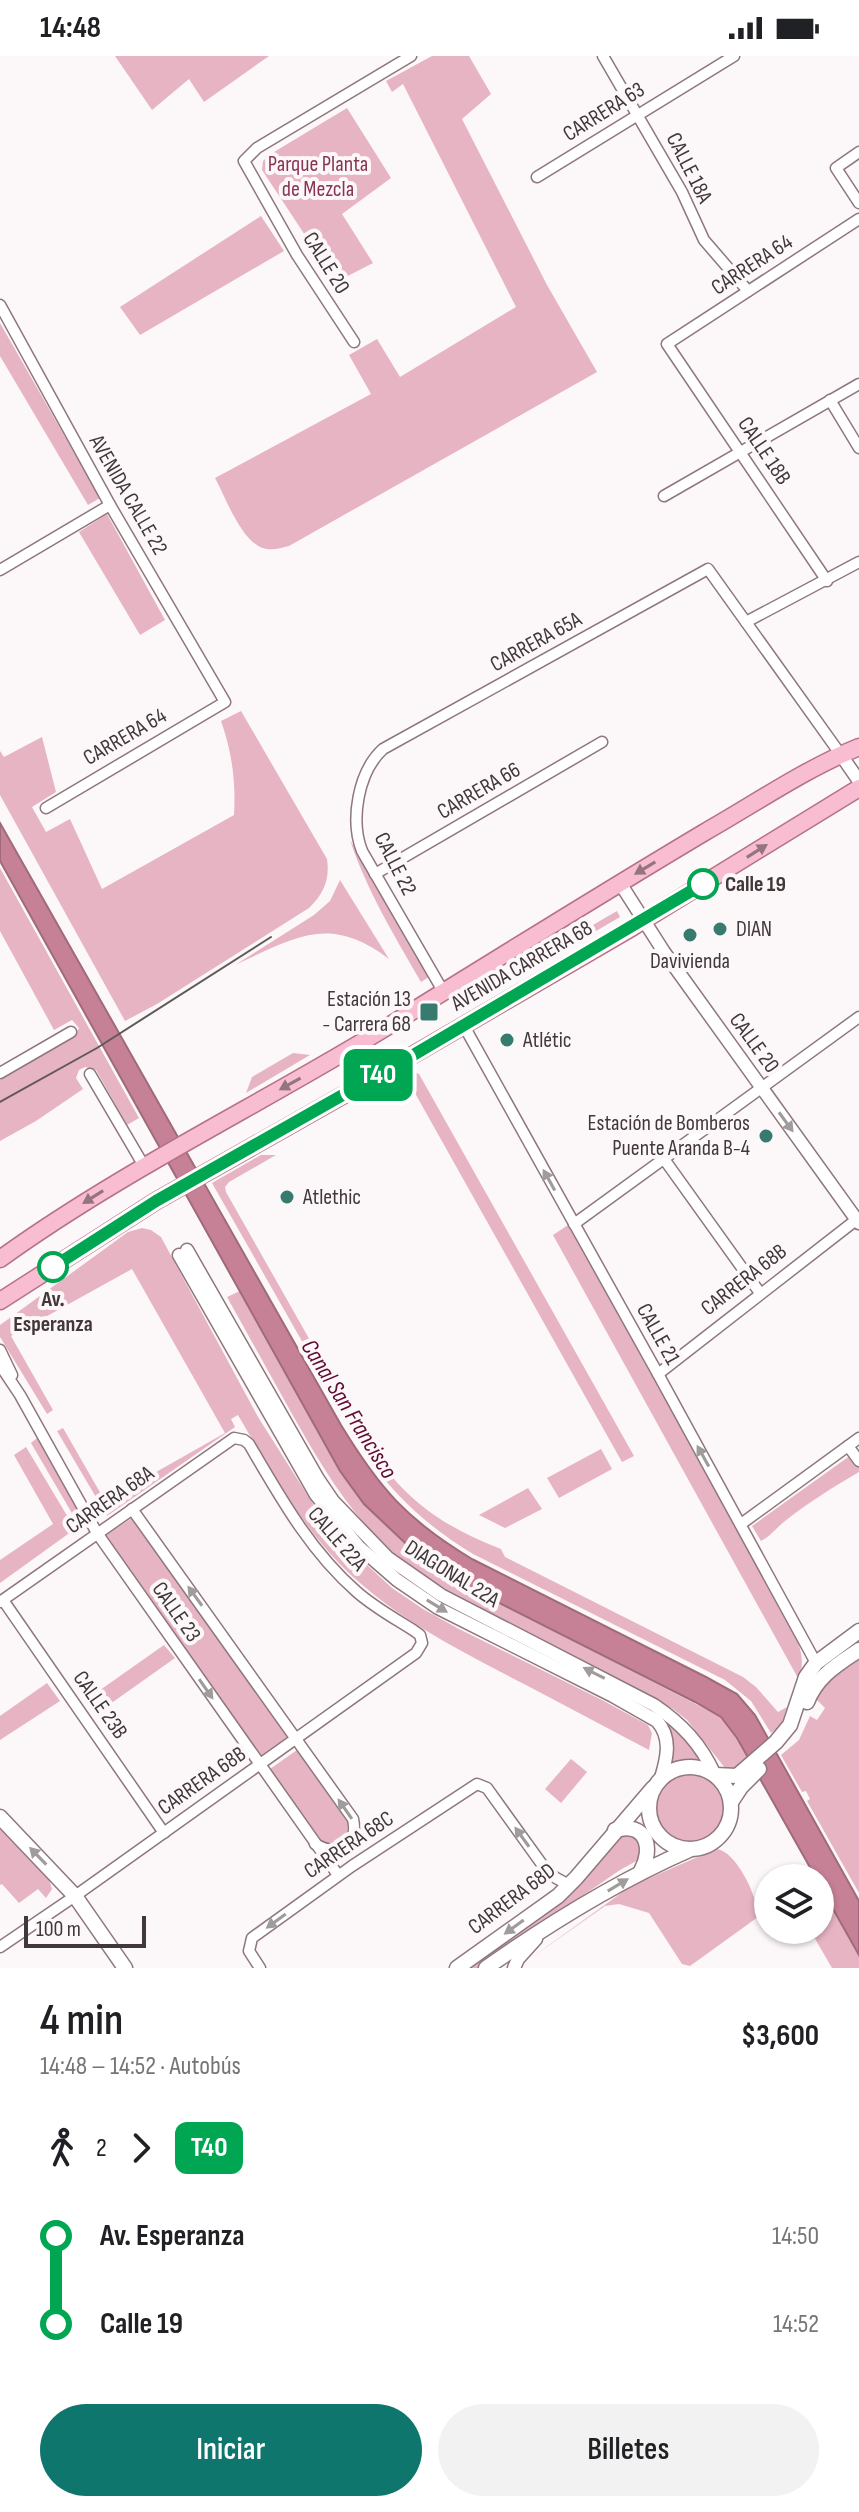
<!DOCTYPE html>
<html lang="es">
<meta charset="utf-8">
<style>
body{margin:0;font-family:"Sofia Sans Condensed",sans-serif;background:#f2f2f2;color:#202124;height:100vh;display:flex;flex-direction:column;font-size:30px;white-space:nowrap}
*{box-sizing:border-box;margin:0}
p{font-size:26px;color:#757577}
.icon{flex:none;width:44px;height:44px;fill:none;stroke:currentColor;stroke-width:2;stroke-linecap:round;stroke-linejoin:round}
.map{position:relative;height:1912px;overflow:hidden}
.details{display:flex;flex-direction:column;background:#fff;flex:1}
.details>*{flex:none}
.badge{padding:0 16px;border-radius:12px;font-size:28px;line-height:52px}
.controls{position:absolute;left:754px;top:1808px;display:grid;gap:16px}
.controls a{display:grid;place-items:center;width:80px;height:80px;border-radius:50%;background:#fff;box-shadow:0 2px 6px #0004;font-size:40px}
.scale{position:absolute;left:24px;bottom:20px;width:122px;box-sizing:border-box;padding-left:8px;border:4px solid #42383a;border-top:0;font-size:22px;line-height:28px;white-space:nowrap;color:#42383a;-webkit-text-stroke:6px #fcf7f8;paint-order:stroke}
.map>.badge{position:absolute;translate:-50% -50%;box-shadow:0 0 0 4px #fff}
.legs{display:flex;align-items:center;gap:12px;height:88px;padding:0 40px;font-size:26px}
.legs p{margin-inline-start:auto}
.head{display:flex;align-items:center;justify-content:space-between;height:136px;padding:0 40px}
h1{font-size:44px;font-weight:600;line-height:60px}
.button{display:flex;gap:16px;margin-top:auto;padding:16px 40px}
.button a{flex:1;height:92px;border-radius:48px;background:#0f766e;color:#fff;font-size:32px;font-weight:600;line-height:92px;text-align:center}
.button a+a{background:#f2f2f2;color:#202124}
ul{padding:0 40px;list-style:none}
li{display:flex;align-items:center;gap:28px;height:88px;font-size:30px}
li i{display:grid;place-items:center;width:12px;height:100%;margin:0 10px;background:currentColor}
li i::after{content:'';width:20px;height:20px;margin:-10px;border:6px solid;border-radius:50%;background:#fff}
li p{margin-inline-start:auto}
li:first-child i{background:linear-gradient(#0000 50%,currentColor 0)}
li:last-child i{background:linear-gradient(currentColor 50%,#0000 0)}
.status{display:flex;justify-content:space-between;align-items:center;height:56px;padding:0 40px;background:#fff;direction:ltr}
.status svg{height:22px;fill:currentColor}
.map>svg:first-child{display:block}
.green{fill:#e7b4c3}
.water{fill:#c78197;stroke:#9f6b7b;stroke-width:2}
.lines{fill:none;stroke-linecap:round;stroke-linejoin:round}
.minor-casing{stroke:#8e777d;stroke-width:13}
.tertiary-casing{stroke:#8e777d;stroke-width:15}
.secondary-casing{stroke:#8e777d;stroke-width:17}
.primary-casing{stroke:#b57288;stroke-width:19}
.minor{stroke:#fff;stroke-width:10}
.tertiary{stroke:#fff;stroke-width:12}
.secondary{stroke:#fff;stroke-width:14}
.primary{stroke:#f8bdd1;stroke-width:16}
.rail{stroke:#615859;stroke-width:2}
.oneway{fill:#94747e}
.oneway2{fill:#a09c9c}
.line-1-casing{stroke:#fff;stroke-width:18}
.line-1{stroke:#00a651;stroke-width:12}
.stop-1-dot{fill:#fff;stroke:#00a651;stroke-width:4}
.poi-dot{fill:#377b6e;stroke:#fcf7f8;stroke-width:3}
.labels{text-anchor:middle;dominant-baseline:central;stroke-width:8;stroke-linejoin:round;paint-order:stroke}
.street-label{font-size:22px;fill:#42383a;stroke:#fcf7f8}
.park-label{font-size:22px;fill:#893455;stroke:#fcf7f8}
.stop-label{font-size:22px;font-weight:bold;fill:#42383a;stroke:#fcf7f8;text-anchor:start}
.poi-label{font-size:22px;fill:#42383a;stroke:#fcf7f8;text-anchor:start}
.water-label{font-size:24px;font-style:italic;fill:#600b33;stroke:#fcf7f8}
</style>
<div class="status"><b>14:48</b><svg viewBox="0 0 49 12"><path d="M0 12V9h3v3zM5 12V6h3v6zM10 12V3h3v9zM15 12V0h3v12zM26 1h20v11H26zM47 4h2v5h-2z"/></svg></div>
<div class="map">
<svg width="859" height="1912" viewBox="0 0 859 1912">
<rect width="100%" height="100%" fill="#fcf7f8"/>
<g class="green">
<path d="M115 0H269L204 46 189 23 152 54Z"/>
<path d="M432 0H469L491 38 462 63 547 229 597 316 289 490C281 492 271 495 263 492 241 485 226 442 215 422L371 338 349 299 377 283 400 321 516 251 403 28 392 36 386 25Z"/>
<path d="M347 52 391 122 342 158 373 207 336 226 262 114 263 105 269 99Z"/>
<path d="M261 160 284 195 140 279 120 251Z"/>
<path d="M0 267 100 442 88 449 0 300Z"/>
<path d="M107 458 165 564 140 579 79 476Z"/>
<path d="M241 655 327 803C330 823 324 838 309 852L157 948 125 965 0 739V695L4 701 42 681 56 736 32 751 46 776 70 763 102 833 234 759C236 726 232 696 221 665Z"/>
<path d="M350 784 429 921 421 926C394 879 367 835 350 784Z"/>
<path d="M0 812 139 1062 127 1069 96 1014 85 1011 79 1014 76 1022 83 1033 36 1065 0 1085V1024L74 981 79 972 72 964 54 974 0 875Z"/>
<path d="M340 824 389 903C329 857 294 882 235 909L314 859 330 845Z"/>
<path d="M617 855 620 861 461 954 457 948Z"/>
<path d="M293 997 310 999 246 1037 252 1021Z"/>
<path d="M410 1014 419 1018 634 1400 622 1406 411 1030 404 1027 372 1044 377 1033Z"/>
<path d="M261 1099H276L229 1126 225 1131 226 1136 371 1392C404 1444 444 1471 501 1493L505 1501 743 1621 756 1631 778 1656 787 1651 781 1670 771 1677 751 1645 725 1624 473 1498C430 1472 392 1439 365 1396L212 1127Z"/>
<path d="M568 1169 782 1554C794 1579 808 1594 799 1624L553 1179Z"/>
<path d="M142 1172 151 1174 161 1181 258 1361 315 1451 342 1486 392 1532 423 1553 459 1573 602 1644 648 1669 652 1677 649 1694C607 1672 566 1650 524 1628 451 1590 374 1552 321 1487 288 1447 263 1402 238 1359L231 1363 235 1371 107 1460 57 1375 63 1372 105 1445 225 1377 132 1213 11 1280 53 1354 47 1358 0 1281V1269L128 1176Z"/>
<path d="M240 1235 340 1415 364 1448 421 1503 460 1527 721 1661 737 1682 749 1703C741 1711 737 1715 725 1712L687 1664 673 1653 418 1518C356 1471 324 1415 287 1349 267 1313 247 1277 227 1241Z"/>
<path d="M37 1382 85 1467 80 1471 31 1387Z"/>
<path d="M26 1391 75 1473 0 1527V1504L53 1468 14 1399Z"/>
<path d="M601 1393 612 1413 559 1442 547 1422Z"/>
<path d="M851 1399 859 1410V1416C833 1431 808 1447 785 1465 776 1472 771 1480 761 1485L752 1470Z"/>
<path d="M528 1432 542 1453 505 1472 479 1459Z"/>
<path d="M329 1444 397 1515 423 1534 655 1655 688 1685 705 1709 679 1707 668 1712 663 1666 422 1536 372 1495Z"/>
<path d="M132 1462 288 1681 261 1701 105 1480Z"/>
<path d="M164 1589 175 1602 96 1658 86 1644Z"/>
<path d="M859 1604V1837L807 1745 810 1743 806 1735 802 1736 781 1699 799 1684 810 1660 817 1664 825 1652 817 1644C822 1625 844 1615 859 1604Z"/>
<path d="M47 1627 60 1645 0 1684V1660Z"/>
<path d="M297 1694 348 1766 347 1781 338 1788H327L321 1784 270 1713Z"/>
<path d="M571 1703 587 1716 561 1747 545 1733Z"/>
<circle cx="690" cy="1752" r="37"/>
<path d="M0 1768 48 1820 52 1833 46 1842 38 1833 19 1847 2 1828 0 1829Z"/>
<path d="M621 1776 640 1779V1803L620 1814 478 1912H466L561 1847Z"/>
<path d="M716 1793C736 1794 759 1843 758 1861L690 1910 682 1908 649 1857 619 1848 605 1850 531 1902 631 1830Z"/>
<path d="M823 1835 859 1899V1912H832L810 1874H820V1837Z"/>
</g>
<path class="water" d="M0 767 341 1369C380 1433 407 1464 472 1503L706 1621 737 1638 755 1659 859 1845V1899L820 1830V1822H816L737 1682 721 1661 695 1646 460 1527 422 1503 364 1448 340 1415 0 805Z"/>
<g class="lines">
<defs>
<g id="minor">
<path d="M603 0 682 136 704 184 748 235"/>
<path d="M859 96 836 112 859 147"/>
<path d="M537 121 734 0"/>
<path d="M0 249 110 449 225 646 46 752"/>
<path d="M354 286 297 199 244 105 257 92 411 0"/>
<path d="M830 344 859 392"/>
<path d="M664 440 859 328"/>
<path d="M0 514 110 449"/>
<path d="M827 525 667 288 859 163"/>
<path d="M746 566 859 506"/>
<path d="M375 818 602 686"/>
<path d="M443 935 362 795C350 764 358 716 383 693L708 513 841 699"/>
<path d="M464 970 658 1318 816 1607"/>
<path d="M0 1017 71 976"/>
<path d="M90 1018 144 1110"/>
<path d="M664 1103 760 1237"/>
<path d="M574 1168 859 961"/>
<path d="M0 1294 12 1319"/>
<path d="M0 1309 20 1339 97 1477 338 1819"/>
<path d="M658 1318 856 1164"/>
<path d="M848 1390 859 1405"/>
<path d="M132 1453 353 1763C359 1791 338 1801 315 1788"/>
<path d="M741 1468 859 1382"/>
<path d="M3 1544 164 1777"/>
<path d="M0 1546 234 1382 244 1384 249 1388C280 1441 310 1495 357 1536 374 1551 394 1562 413 1574L420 1579 422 1587 416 1597 75 1840 0 1891"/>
<path d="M260 1912 249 1895 252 1882 352 1810 477 1728 487 1732 546 1814 556 1822 569 1829"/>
</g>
<g id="tertiary">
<path d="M841 699 859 725"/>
<path d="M620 827 664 896 859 1167"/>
<path d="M187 1194 318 1423 333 1445 388 1502 441 1539 654 1649C682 1668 701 1688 715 1719"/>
<path d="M179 1199 316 1439 359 1491 397 1524 438 1552 613 1640 657 1665C672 1682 667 1702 661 1722"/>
<path d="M514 1912 518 1903 536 1883"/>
</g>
<g id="secondary">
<path d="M807 1646C817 1620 837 1609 859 1594"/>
<circle cx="690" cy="1752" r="41"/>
<path d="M715 1719 737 1720 776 1686 790 1669 806 1621 816 1607 859 1575"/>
<path d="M731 1746 741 1731 759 1713"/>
<path d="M0 1761 75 1840 125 1912"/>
<path d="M615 1774C646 1765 654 1792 641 1815"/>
<path d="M457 1912 558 1840 576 1822 653 1732"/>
<path d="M486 1912C550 1867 618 1825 689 1794"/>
</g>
<g id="primary">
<path d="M0 1203C125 1113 264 1047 395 966 498 902 601 838 705 776 756 747 805 713 859 691"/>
<path d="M0 1245 156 1145 363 1028 633 871 859 732"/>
</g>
</defs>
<use href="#minor" class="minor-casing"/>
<use href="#tertiary" class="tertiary-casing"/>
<use href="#secondary" class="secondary-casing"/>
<use href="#primary" class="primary-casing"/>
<use href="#minor" class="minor"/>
<use href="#tertiary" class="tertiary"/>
<use href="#secondary" class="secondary"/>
<use href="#primary" class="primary"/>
<path class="rail" d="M0 1046 97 992 271 881"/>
</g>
<defs><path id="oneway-solid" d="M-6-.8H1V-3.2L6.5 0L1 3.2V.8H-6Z" transform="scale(2)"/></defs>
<g class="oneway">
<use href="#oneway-solid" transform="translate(757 795) rotate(-32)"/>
<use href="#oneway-solid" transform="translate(645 812) rotate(149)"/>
<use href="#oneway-solid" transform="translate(290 1028) rotate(151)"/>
<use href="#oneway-solid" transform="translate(93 1141) rotate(148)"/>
</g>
<g class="oneway2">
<use href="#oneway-solid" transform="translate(786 1066) rotate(54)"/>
<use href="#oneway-solid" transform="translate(549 1124) rotate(-119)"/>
<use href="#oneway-solid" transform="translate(703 1400) rotate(-119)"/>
<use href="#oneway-solid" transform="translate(195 1540) rotate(-126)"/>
<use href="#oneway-solid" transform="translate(437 1550) rotate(31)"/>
<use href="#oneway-solid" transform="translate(594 1617) rotate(-153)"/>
<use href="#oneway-solid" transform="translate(206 1633) rotate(55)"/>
<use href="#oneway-solid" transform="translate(345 1753) rotate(-125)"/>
<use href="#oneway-solid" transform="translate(522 1781) rotate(-126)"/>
<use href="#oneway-solid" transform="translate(38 1800) rotate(-134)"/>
<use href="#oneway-solid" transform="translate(618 1829) rotate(-31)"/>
<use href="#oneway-solid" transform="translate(276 1865) rotate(144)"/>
<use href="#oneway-solid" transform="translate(514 1871) rotate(144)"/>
</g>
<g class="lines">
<defs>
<path id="line-1" d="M53 1211 156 1145 415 998 703 828"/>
</defs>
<use href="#line-1" class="line-1-casing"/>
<use href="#line-1" class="line-1"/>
</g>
<g class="stop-1-dot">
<circle cx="703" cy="828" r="14"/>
<circle cx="53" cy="1211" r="14"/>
</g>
<g class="poi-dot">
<circle cx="720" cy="873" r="8"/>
<circle cx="690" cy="879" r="8"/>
<rect x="419" y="946" width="20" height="20" rx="4"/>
<circle cx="507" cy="984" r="8"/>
<circle cx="766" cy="1080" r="8"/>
<circle cx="287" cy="1141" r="8"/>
</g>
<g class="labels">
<g class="street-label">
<text transform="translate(604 56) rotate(-32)">CARRERA 63</text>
<text transform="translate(689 112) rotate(63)">CALLE 18A</text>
<text transform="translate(326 207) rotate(58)">CALLE 20</text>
<text transform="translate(752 209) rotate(-33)">CARRERA 64</text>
<text transform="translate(764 395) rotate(56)">CALLE 18B</text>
<text transform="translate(128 439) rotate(60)">AVENIDA CALLE 22</text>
<text transform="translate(536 586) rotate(-29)">CARRERA 65A</text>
<text transform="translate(125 681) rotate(-30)">CARRERA 64</text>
<text transform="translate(479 735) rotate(-30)">CARRERA 66</text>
<text transform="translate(395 808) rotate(63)">CALLE 22</text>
<text transform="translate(522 910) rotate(-30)">AVENIDA CARRERA 68</text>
<text transform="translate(754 987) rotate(54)">CALLE 20</text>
<text transform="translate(744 1224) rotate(-38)">CARRERA 68B</text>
<text transform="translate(658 1278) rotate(61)">CALLE 21</text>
<text transform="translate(110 1444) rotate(-35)">CARRERA 68A</text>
<text transform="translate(337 1483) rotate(49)">CALLE 22A</text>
<text transform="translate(452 1518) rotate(32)">DIAGONAL 22A</text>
<text transform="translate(176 1556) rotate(55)">CALLE 23</text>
<text transform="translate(100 1649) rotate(55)">CALLE 23B</text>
<text transform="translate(202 1725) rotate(-35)">CARRERA 68B</text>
<text transform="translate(349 1789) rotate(-34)">CARRERA 68C</text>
<text transform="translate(512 1843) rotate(-37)">CARRERA 68D</text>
</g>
<g class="park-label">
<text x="318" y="108">Parque Planta<tspan x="318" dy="25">de Mezcla</tspan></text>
</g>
<g class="stop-label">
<text x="725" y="828">Calle 19</text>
<text x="53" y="1243" text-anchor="middle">Av.<tspan x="53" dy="25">Esperanza</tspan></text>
</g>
<g class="poi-label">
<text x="736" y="873">DIAN</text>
<text x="690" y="905" text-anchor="middle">Davivienda</text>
<text x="411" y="943" text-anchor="end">Estación 13<tspan x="411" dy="25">- Carrera 68</tspan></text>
<text x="523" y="984">Atlétic</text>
<text x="750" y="1067" text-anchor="end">Estación de Bomberos<tspan x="750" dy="25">Puente Aranda B-4</tspan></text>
<text x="303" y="1141">Atlethic</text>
</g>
<g class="water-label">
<text transform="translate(349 1353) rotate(58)">Canal San Francisco</text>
</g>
</g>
</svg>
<div class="controls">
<a><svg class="icon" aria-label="layers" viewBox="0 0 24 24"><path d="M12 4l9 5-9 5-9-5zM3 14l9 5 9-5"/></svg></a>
</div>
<div class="scale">100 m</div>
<b class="badge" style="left:378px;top:1019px;background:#00a651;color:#fff">T40</b>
</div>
<section class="details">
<div class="head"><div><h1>4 min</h1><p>14:48 – 14:52 · Autobús</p></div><b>$3,600</b></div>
<div class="legs"><svg class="icon" aria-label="walk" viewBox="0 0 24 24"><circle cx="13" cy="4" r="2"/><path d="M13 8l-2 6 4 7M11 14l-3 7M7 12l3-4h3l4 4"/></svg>2<svg class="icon" aria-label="forward" viewBox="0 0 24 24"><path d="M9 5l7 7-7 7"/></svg><b class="badge" style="background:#00a651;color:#fff">T40</b></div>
<ul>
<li><i style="color:#00a651"></i><b>Av. Esperanza</b><p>14:50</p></li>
<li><i style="color:#00a651"></i><b>Calle 19</b><p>14:52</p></li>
</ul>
<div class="button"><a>Iniciar</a><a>Billetes</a></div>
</section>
